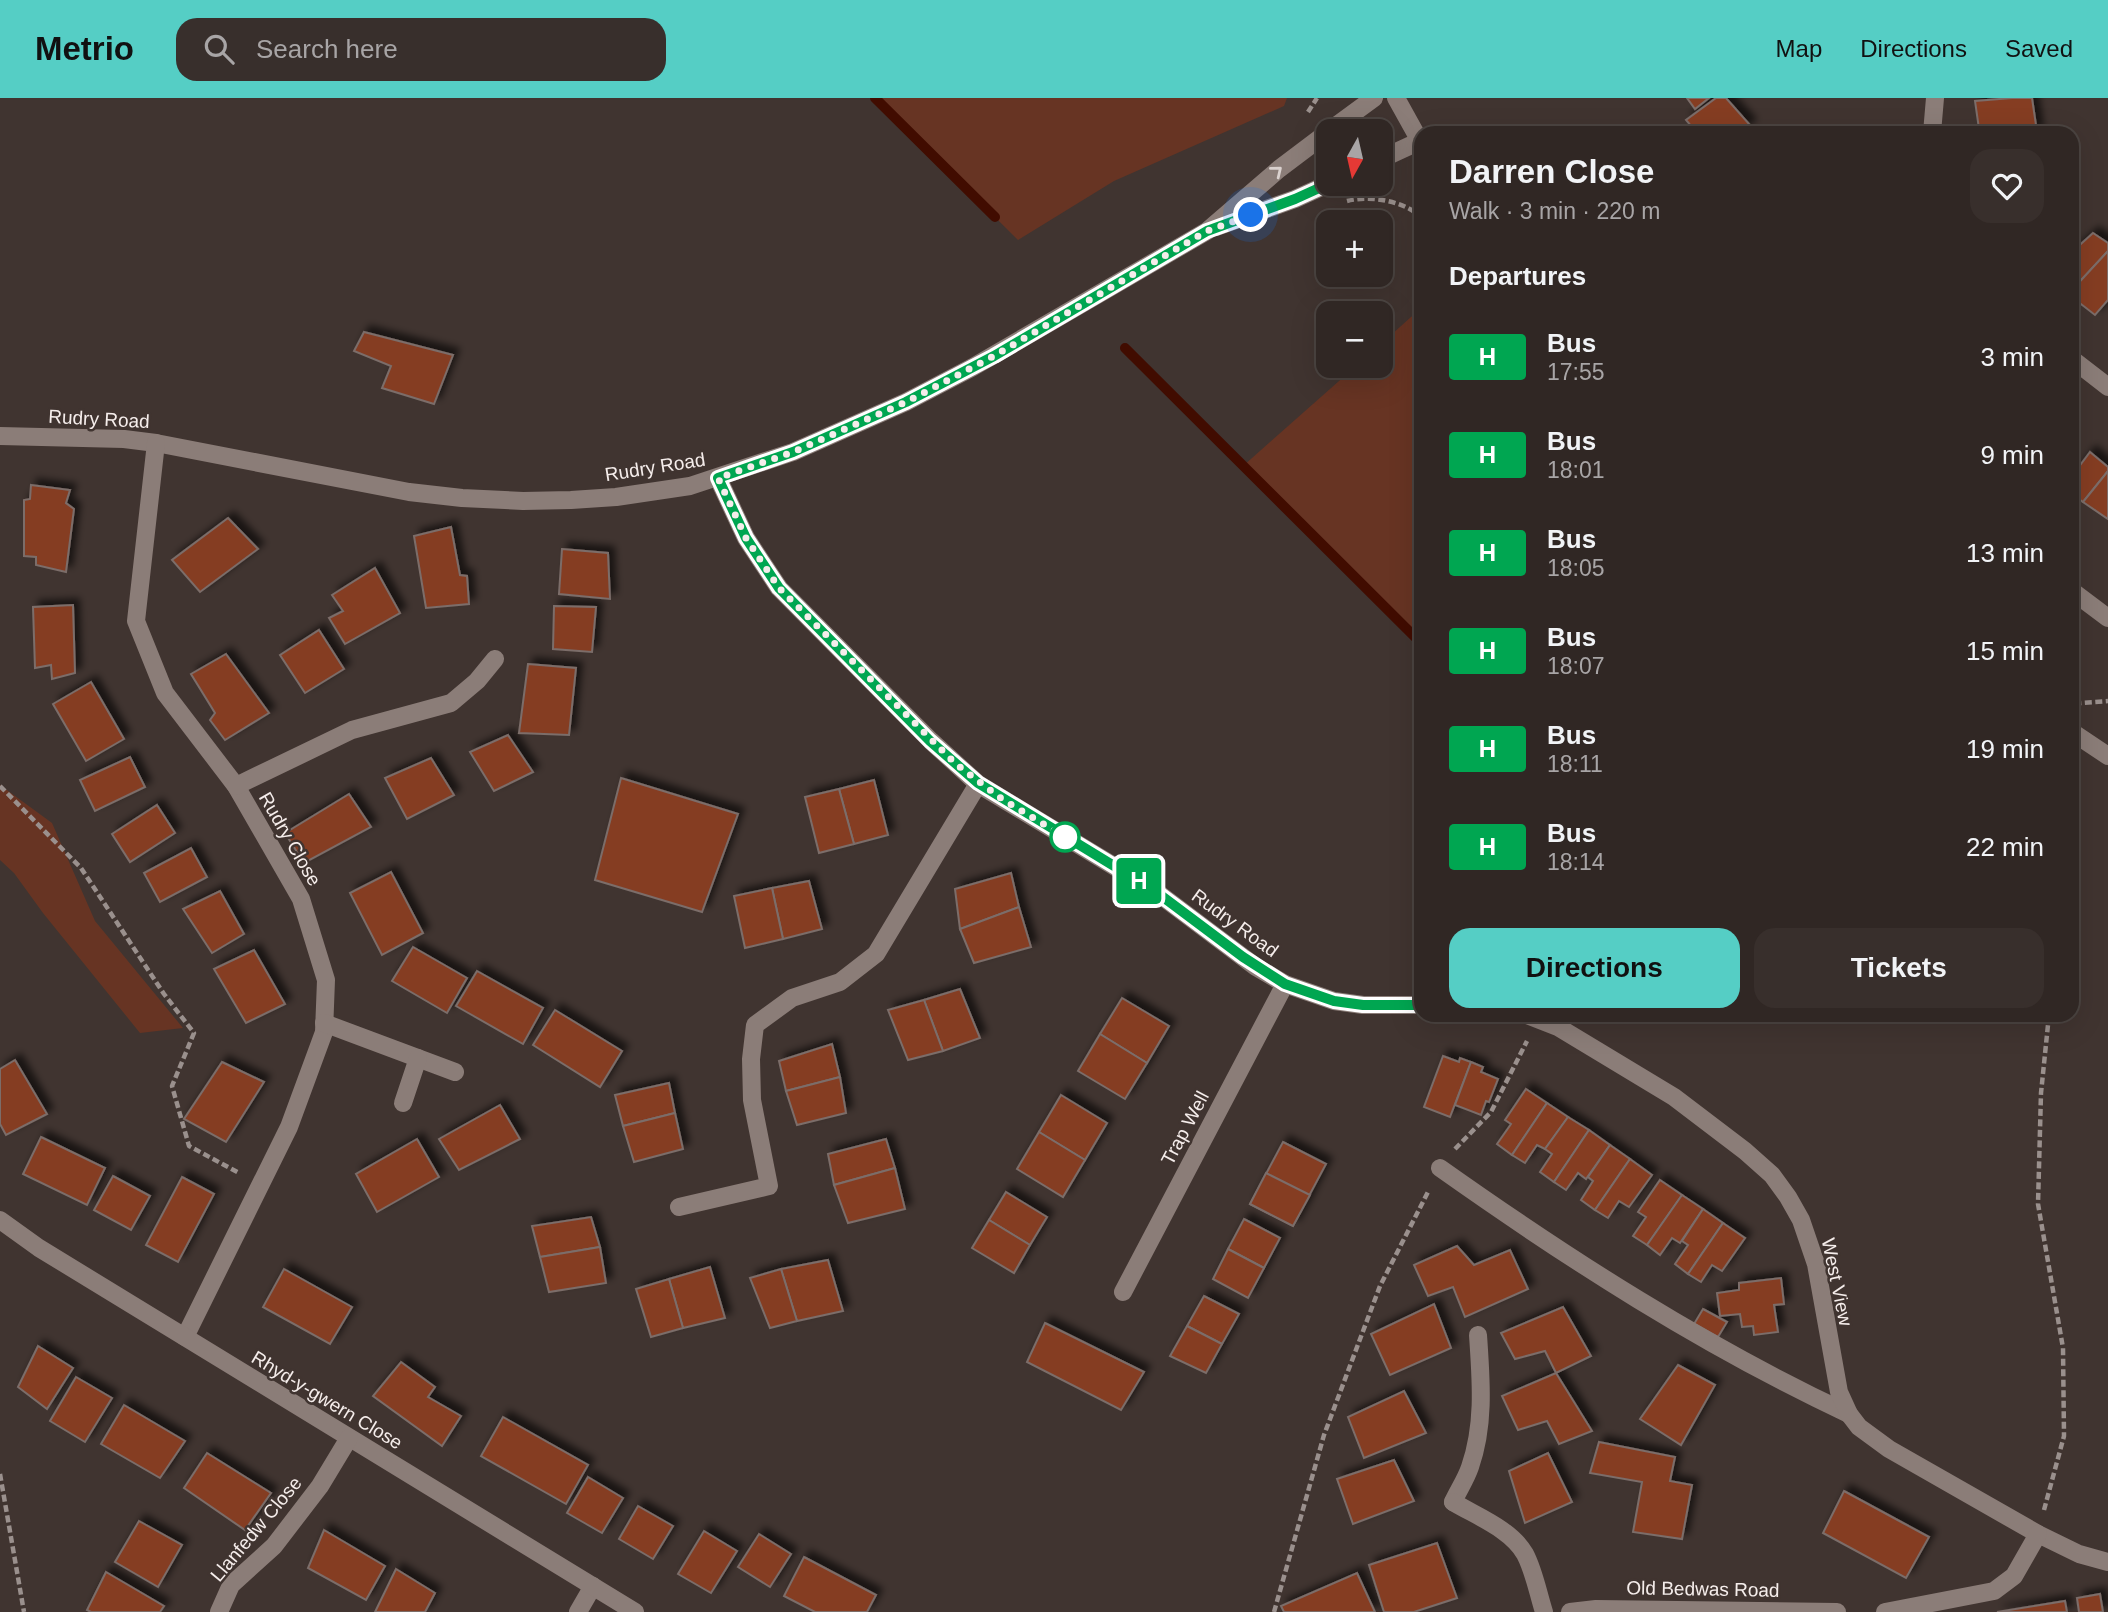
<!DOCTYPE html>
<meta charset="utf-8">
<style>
body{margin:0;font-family:Arial,sans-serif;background:#382f2c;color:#f1f3f6;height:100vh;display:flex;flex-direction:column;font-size:26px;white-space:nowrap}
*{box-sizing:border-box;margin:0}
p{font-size:23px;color:#a8a5a6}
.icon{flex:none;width:38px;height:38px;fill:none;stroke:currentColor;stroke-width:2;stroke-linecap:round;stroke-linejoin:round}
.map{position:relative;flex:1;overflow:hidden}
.side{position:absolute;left:1414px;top:28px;width:665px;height:896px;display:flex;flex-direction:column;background:#302724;border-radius:21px;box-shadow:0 7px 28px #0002,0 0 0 2px #4b4441}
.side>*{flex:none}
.badge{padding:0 14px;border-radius:5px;font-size:24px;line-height:46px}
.needle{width:46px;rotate:188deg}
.tools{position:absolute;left:1316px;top:21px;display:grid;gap:14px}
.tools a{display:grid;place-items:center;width:77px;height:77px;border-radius:14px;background:#302724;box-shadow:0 7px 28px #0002,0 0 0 2px #4b4441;font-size:35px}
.you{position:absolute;width:35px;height:35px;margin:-18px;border:5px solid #fff;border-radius:50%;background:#1a73e8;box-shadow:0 0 0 10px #1a73e833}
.map>.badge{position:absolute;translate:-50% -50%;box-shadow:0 0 0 4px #fff}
h2{padding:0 35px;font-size:26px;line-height:63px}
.round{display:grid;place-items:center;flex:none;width:74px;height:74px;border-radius:21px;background:#382f2c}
.head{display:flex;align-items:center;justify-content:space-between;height:119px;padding:0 35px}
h1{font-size:33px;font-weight:600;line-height:52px}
.action{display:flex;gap:14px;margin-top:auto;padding:14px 35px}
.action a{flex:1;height:80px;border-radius:21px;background:#55cec5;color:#111;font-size:28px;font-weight:600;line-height:80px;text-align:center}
.action a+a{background:#382f2c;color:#f1f3f6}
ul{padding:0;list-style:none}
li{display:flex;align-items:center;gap:21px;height:98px;padding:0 35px}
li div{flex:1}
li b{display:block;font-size:26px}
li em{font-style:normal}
li .badge{min-width:77px;font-weight:700;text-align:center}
header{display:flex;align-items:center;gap:42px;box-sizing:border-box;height:98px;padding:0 35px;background:#55cec5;color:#111}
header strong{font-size:33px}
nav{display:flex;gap:38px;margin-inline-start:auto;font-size:24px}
.search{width:490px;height:63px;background:#382f2c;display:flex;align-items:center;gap:18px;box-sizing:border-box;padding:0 24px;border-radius:21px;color:#a8a5a6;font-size:26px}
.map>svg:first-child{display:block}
.green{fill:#673423}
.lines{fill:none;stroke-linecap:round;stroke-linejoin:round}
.stream{stroke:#410c00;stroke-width:10}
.building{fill:#853d24;stroke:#7b6d69;stroke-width:2;filter:url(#shadow)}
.path{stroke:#9a908d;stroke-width:4.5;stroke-dasharray:7 3.5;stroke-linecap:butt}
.service{stroke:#8b7d78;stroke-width:18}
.minor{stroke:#8b7d78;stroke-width:18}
.tertiary{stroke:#8b7d78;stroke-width:18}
.oneway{stroke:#dad1ce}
.line-casing{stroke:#fff;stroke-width:16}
.line{stroke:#00a651;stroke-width:10}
.walk{stroke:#f5edeb;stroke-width:7;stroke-dasharray:0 12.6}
.stop-dot{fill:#fff;stroke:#00a651;stroke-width:3.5}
.labels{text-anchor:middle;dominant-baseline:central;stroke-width:5;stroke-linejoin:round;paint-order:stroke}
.street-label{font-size:19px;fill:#f5edeb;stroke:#403430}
</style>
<header>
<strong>Metrio</strong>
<div class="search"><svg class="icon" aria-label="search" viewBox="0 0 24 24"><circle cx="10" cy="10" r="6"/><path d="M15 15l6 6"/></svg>Search here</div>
<nav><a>Map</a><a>Directions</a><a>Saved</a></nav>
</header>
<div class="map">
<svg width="2108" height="1514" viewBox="0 0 2108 1514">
<defs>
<filter id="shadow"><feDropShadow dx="6" dy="-6" stdDeviation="3.5" flood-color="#0009"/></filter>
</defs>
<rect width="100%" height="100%" fill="#403430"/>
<g class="green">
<path d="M875 0H1287L1284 8 1114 83 1018 142Z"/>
<path d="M1421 210V545L1243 368 1356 268H1381V246Z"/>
<path d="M0 687 52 725 95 823 183 930 140 935 43 815 14 775 0 762Z"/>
</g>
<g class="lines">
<g class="stream">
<path d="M875 0 995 119"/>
<path d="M1125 250 1421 545"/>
</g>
</g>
<g class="building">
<path d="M1687 0H1709L1695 11Z"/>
<path d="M1716 0H1726L1750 27 1739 35H1697L1686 22Z"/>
<path d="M2012 0H2032L2036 27 1979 31 1975 3Z"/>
<path d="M2036 27 2037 35H1980L1979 31Z"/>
<path d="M2093 135 2108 145V153L2072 192V154Z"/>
<path d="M2108 153V202L2095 217 2072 199V192Z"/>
<path d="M364 234 453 257 434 306 382 290 391 268 354 253Z"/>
<path d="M2090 354 2108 369V373L2083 404 2072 396V378Z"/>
<path d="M2108 373V421L2083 404Z"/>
<path d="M31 387 70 392 66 405 74 411 66 474 36 467V459L24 458V402L30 401Z"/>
<path d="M228 420 258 451 200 494 172 462Z"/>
<path d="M451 429 460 477 467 478 469 506 426 510 414 438Z"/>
<path d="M562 451 608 455 610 501 559 496Z"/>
<path d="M375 470 400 515 345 546 329 520 343 513 332 497Z"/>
<path d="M73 507 75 575 52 581 51 567 35 570 33 509Z"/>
<path d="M554 508 596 509 592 554 553 551Z"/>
<path d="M319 532 344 571 305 595 280 557Z"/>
<path d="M226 556 269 615 225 642 210 622 215 615 191 576Z"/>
<path d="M528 566 576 570 569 637 519 635Z"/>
<path d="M91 584 124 641 86 663 53 606Z"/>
<path d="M508 637 533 674 494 693 470 654Z"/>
<path d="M130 659 145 689 95 713 80 682Z"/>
<path d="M431 660 454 697 407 721 385 680Z"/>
<path d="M621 680 738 716 702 814 595 782Z"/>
<path d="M874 682 888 737 854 746 839 691Z"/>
<path d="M839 691 854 746 819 755 805 699Z"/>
<path d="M349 696 371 729 304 765 285 735Z"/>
<path d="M157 707 175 735 130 764 112 736Z"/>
<path d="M191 750 207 779 160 804 144 775Z"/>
<path d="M391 774 423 835 382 857 350 795Z"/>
<path d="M1011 775 1019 809 960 831 955 791Z"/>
<path d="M809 783 822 831 783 841 772 790Z"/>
<path d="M772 790 783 841 745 850 734 798Z"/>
<path d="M220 793 244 836 212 855 183 811Z"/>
<path d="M1019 809 1031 849 974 865 960 831Z"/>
<path d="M413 849 467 880 447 915 392 883Z"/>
<path d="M254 852 285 906 246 925 214 871Z"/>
<path d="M477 873 543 910 523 946 456 908Z"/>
<path d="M960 891 980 940 943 953 924 902Z"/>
<path d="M1122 900 1169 928 1147 965 1100 936Z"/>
<path d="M924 902 943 953 908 962 888 912Z"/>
<path d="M555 912 622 953 600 989 533 947Z"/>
<path d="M1100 936 1147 965 1125 1001 1078 973Z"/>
<path d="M832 946 840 979 786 993 779 963Z"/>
<path d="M1443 958 1459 964 1460 960 1471 964 1450 1019 1424 1009Z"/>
<path d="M15 962 47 1016 6 1037 0 1026V971Z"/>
<path d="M222 964 264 984 226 1044 184 1021Z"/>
<path d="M1471 964 1483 969 1481 974 1498 981 1489 1004 1486 1003 1481 1017 1455 1007Z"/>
<path d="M840 979 846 1015 797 1027 786 993Z"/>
<path d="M669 985 675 1015 623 1028 615 997Z"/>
<path d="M1526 991 1547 1005 1512 1057 1497 1046 1511 1026 1505 1022Z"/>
<path d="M1061 997 1107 1025 1085 1062 1039 1034Z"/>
<path d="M1547 1005 1568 1019 1545 1051 1537 1047 1525 1065 1512 1057Z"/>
<path d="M500 1007 520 1041 459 1072 439 1041Z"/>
<path d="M675 1015 683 1051 634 1064 623 1028Z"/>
<path d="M1568 1019 1589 1032 1554 1084 1540 1074 1552 1056 1545 1051Z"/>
<path d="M1589 1032 1610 1047 1586 1081 1578 1075 1566 1092 1554 1084Z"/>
<path d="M1039 1034 1085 1062 1063 1099 1017 1071Z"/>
<path d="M41 1039 105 1070 87 1107 23 1076Z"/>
<path d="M417 1041 439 1079 377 1114 356 1076Z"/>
<path d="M886 1041 895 1070 834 1087 828 1056Z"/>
<path d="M1283 1044 1326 1066 1293 1128 1250 1106Z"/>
<path d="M1610 1047 1630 1061 1595 1112 1581 1102 1593 1083 1588 1079Z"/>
<path d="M1630 1061 1652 1077 1629 1109 1619 1103 1608 1120 1595 1112Z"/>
<path d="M895 1070 905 1111 848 1125 834 1087Z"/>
<path d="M1266 1075 1310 1097 1293 1128 1250 1106Z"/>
<path d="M113 1078 150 1098 131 1132 94 1112Z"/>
<path d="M182 1079 214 1096 178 1164 146 1147Z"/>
<path d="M1660 1082 1682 1097 1647 1147 1633 1138 1646 1119 1638 1114Z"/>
<path d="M1006 1094 1047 1119 1030 1147 989 1122Z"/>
<path d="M1682 1097 1703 1111 1680 1145 1672 1140 1660 1157 1647 1147Z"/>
<path d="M1703 1111 1723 1125 1688 1176 1675 1166 1688 1147 1682 1143Z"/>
<path d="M591 1119 600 1149 540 1159 532 1128Z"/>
<path d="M1244 1121 1280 1140 1264 1170 1228 1151Z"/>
<path d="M989 1122 1030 1147 1014 1175 972 1150Z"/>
<path d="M1723 1125 1745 1140 1722 1173 1712 1167 1701 1184 1688 1176Z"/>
<path d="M1457 1148 1474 1167 1510 1152 1528 1191 1465 1219 1453 1189 1428 1198 1414 1167Z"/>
<path d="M600 1149 606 1185 549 1194 540 1159Z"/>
<path d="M1228 1151 1264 1170 1248 1200 1213 1181Z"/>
<path d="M828 1162 843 1213 797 1223 781 1171Z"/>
<path d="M710 1169 725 1220 683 1230 669 1181Z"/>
<path d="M284 1171 352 1209 330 1246 263 1209Z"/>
<path d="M781 1171 797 1223 770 1230 750 1180Z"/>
<path d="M1781 1180 1784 1206 1774 1207 1778 1234 1754 1237 1753 1228 1742 1229 1740 1216 1720 1218 1717 1195 1739 1192V1185Z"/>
<path d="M669 1181 683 1230 651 1239 636 1191Z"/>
<path d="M1204 1198 1239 1216 1222 1246 1187 1228Z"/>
<path d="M1434 1206 1451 1250 1390 1277 1371 1236Z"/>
<path d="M1563 1209 1591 1258 1556 1275 1545 1253 1515 1261 1501 1235Z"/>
<path d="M1703 1211 1727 1224 1718 1239 1694 1226Z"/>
<path d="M1045 1225 1144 1274 1121 1312 1027 1264Z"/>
<path d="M1187 1228 1222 1246 1206 1275 1170 1258Z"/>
<path d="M38 1248 73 1270 47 1311 18 1289Z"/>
<path d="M401 1264 435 1289 428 1299 461 1318 442 1348 373 1298Z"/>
<path d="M1678 1267 1715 1287 1681 1347 1640 1321Z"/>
<path d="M1556 1275 1592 1333 1559 1346 1547 1323 1518 1332 1502 1298Z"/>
<path d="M76 1279 112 1300 85 1344 50 1323Z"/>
<path d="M1404 1293 1426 1335 1364 1360 1348 1319Z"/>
<path d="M124 1307 185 1343 160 1380 101 1346Z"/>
<path d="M503 1319 588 1367 566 1406 481 1358Z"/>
<path d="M1599 1344 1675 1359 1670 1383 1692 1387 1682 1441 1633 1434 1642 1384 1590 1375Z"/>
<path d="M207 1355 271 1395 245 1432 184 1390Z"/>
<path d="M1548 1355 1572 1404 1525 1425 1509 1373Z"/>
<path d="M1394 1362 1414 1403 1353 1426 1337 1381Z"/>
<path d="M588 1379 623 1400 602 1435 567 1415Z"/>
<path d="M1844 1393 1929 1439 1906 1480 1823 1435Z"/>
<path d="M638 1408 673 1428 653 1461 619 1441Z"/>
<path d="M139 1423 182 1447 158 1489 115 1464Z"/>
<path d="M324 1432 385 1468 366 1502 308 1470Z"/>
<path d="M704 1433 737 1453 711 1495 678 1476Z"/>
<path d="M759 1436 791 1456 770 1489 738 1469Z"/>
<path d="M1437 1445 1457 1500 1414 1514H1384L1369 1467Z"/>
<path d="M804 1459 876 1497 867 1514H815L784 1498Z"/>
<path d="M396 1471 435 1495 425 1514H375Z"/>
<path d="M106 1474 164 1508 160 1514H91L87 1512Z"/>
<path d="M1357 1475 1375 1514H1284L1281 1508Z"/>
<path d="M2100 1496 2103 1514H2079L2077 1500Z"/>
<path d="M2065 1503 2067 1514H1997Z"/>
</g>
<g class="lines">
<g class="path">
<path d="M1308 14 1317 0"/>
<path d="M1347 103C1370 97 1404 103 1421 119"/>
<path d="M2076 609 2080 605 2108 603"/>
<path d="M0 688 81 770 164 896 194 935 172 988 189 1048 239 1075"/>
<path d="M1455 1051 1491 1014 1527 943"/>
<path d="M0 1376 24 1514"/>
<path d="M2044 1412 2064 1338 2063 1250 2038 1106 2041 995 2049 917"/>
<path d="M1274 1514 1324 1337 1380 1188 1428 1094"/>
</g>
<g class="service">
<path d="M1440 1070C1570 1162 1704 1248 1849 1316"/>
<path d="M1453 1404C1458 1393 1466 1381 1470 1369 1485 1326 1481 1282 1478 1237"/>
<path d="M578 1514 593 1488"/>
</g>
<g class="minor">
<path d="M1329 33 1374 0"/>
<path d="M1932 35 1935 0"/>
<path d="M1381 61 1420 43"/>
<path d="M1216 129 1295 101 1328 86"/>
<path d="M2072 261 2108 289"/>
<path d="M0 338 124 341 156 345 409 394 462 400 523 403 571 402 616 399 690 388 793 354 906 304 973 269 1207 133 1279 71 1328 34"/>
<path d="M156 345 136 523 165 595 236 688 301 801 326 882 324 934 289 1029 185 1239"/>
<path d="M718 380 746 440 779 490 931 643 978 686 1155 793 1256 869 1285 886 1334 903 1363 907H1421"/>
<path d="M2072 493 2108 520"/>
<path d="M236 688 352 632 451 605 477 583 495 561"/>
<path d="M1527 917 1558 929 1674 999 1745 1053 1772 1077 1788 1099 1801 1122 1816 1166 1839 1294 1849 1316 1859 1329 1889 1351 2038 1436 2079 1456 2108 1464"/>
<path d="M324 925 455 974"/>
<path d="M403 1005 418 960"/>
<path d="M679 1109 769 1088 752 1002 751 961 755 927 792 900 840 884 876 856 978 686"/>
<path d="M0 1122 39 1150 635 1514"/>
<path d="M1123 1194 1285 886"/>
<path d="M1453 1404C1476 1418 1511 1431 1525 1456 1534 1473 1538 1495 1544 1514"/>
<path d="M219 1514 231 1487 274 1448 320 1388 349 1340"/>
<path d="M1570 1514 1596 1511 1837 1514"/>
<path d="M1885 1514 1994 1493 2014 1478 2038 1436"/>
</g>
<g class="tertiary">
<path d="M1396 0 1421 45"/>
<path d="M2072 634 2108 658"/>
</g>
</g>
<defs><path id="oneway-chevron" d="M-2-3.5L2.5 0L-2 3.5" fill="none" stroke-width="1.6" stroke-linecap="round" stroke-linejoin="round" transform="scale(1.75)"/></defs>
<use class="oneway" href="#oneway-chevron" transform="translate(1277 73) rotate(-39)"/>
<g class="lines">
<defs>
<path id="line" d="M1328 86 1295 101 1207 133 994 258 906 304 793 354 718 380 746 440 779 490 930 643 978 685 1155 793 1243 859 1285 886 1334 903 1363 907H1421"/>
</defs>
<use href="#line" class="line-casing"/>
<use href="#line" class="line"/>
<path class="walk" d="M1065 739 1002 701 956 666 779 490 746 440 718 380 793 354 906 304 994 258 1207 133 1251 117"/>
</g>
<circle class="stop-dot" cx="1065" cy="739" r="14"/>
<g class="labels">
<g class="street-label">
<text transform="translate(99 321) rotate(3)">Rudry Road</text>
<text transform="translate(655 369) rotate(-9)">Rudry Road</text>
<text transform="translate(290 741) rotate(60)">Rudry Close</text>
<text transform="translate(1235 825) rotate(36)">Rudry Road</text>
<text transform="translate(1185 1030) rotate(-62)">Trap Well</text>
<text transform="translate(1837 1184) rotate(78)">West View</text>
<text transform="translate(327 1302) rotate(31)">Rhyd-y-gwern Close</text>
<text transform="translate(256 1431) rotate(-50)">Llanfedw Close</text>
<text transform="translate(1703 1491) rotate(1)">Old Bedwas Road</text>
</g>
</g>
</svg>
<div class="tools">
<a><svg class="needle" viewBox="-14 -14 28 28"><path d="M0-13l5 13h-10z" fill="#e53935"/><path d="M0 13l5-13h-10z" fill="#a8a5a6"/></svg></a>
<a>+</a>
<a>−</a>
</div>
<div class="you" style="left:1251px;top:117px"></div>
<b class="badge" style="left:1139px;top:783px;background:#00a651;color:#fff">H</b>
<section class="side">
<div class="head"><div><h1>Darren Close</h1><p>Walk · 3 min · 220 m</p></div><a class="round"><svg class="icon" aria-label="heart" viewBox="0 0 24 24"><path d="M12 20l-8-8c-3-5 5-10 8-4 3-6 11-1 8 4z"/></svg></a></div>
<h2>Departures</h2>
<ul>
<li><span class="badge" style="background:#00a651;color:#fff">H</span><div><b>Bus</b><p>17:55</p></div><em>3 min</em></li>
<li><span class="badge" style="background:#00a651;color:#fff">H</span><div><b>Bus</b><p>18:01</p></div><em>9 min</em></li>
<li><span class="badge" style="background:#00a651;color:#fff">H</span><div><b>Bus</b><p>18:05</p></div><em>13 min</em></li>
<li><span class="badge" style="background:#00a651;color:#fff">H</span><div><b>Bus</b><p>18:07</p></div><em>15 min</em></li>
<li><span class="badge" style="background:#00a651;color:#fff">H</span><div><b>Bus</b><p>18:11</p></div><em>19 min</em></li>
<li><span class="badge" style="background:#00a651;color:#fff">H</span><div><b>Bus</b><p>18:14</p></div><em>22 min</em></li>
</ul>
<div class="action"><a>Directions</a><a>Tickets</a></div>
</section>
</div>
